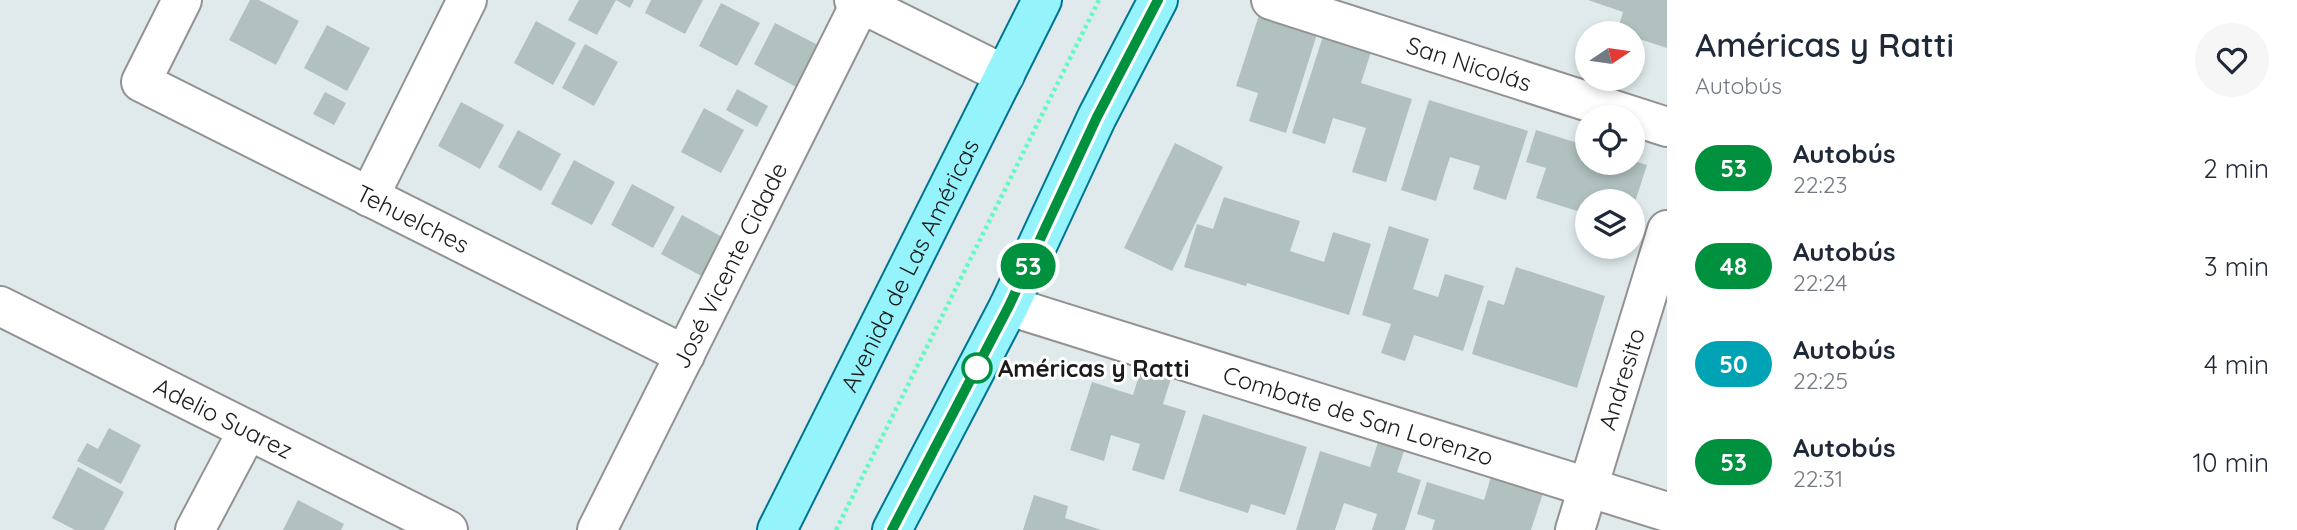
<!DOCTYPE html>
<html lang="es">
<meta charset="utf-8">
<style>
body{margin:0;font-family:Quicksand,sans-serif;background:#f6f6f7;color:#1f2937;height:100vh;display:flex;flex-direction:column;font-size:26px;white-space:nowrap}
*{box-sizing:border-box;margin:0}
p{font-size:23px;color:#747a83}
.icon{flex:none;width:38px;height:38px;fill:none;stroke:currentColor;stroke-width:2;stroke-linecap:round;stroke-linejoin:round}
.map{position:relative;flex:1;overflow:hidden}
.sheet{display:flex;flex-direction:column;background:#fff;width:630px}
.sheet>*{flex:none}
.badge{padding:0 14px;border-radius:23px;font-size:24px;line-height:46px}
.needle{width:46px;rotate:77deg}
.buttons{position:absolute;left:1575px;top:21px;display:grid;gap:14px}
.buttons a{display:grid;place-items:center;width:70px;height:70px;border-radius:50%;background:#fff;box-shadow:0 4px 10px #0003;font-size:35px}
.map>.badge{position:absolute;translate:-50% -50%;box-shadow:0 0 0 4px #fff}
.round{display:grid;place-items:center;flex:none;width:74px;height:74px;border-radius:37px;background:#f6f6f7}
.overview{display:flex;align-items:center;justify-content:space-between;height:119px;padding:0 28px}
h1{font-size:33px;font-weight:600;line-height:52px}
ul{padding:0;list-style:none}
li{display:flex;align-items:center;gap:21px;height:98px;padding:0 28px}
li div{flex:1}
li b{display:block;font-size:26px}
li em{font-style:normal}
li .badge{min-width:77px;font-weight:700;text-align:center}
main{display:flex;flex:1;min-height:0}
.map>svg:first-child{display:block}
.building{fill:#b0c1c0}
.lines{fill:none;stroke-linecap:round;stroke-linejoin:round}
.minor-casing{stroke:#929292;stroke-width:42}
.major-casing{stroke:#007592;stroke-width:42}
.path{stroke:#63fac2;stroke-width:4.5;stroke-dasharray:3.5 3.5;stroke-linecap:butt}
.minor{stroke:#fff;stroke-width:38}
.major{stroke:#95f3fc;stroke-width:38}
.line-casing{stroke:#fff;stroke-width:16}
.line{stroke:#00913f;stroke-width:10}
.stop-dot{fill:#fff;stroke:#00913f;stroke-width:3.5}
.labels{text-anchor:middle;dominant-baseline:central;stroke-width:6;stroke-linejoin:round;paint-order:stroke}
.street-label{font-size:24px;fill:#1b1b1b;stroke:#fff}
.stop-label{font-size:24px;font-weight:bold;fill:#1b1b1b;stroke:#fff;text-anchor:start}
</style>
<main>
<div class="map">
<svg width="1667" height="530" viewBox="0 0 1667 530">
<rect width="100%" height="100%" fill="#e0eaed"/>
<g class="building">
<path d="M250 0H259L299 21 276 65 229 40Z"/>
<path d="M579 0H634L630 8 616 0 597 35 568 20Z"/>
<path d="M651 0H703L685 34 645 13Z"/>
<path d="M1588 0H1667V48L1633 37V33L1617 32 1623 12Z"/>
<path d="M721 3 760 23 737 66 699 46Z"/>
<path d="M1259 15 1317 34 1286 133 1249 121 1258 93 1236 86Z"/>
<path d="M536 21 576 43 553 85 514 63Z"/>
<path d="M775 23 818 45 796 87 754 64Z"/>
<path d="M327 25 370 48 347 91 304 68Z"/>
<path d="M1325 30 1373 46 1361 83 1412 99 1386 182 1352 172 1366 128 1333 118 1325 144 1292 133Z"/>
<path d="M585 44 618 62 594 106 562 88Z"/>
<path d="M737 89 768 106 757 127 726 110Z"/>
<path d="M325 92 346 103 334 125 313 114Z"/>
<path d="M1429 100 1528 131 1506 200 1473 189 1480 166 1450 157 1436 201 1401 190Z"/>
<path d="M461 102 504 125 480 169 438 146Z"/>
<path d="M704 108 744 130 721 173 681 152Z"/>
<path d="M518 130 561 154 541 191 498 167Z"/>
<path d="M1536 130 1587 146V163H1633V161L1647 165 1633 208V201H1587V214L1536 198 1546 168 1526 162Z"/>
<path d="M1175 143 1223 167 1172 271 1124 248Z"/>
<path d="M574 160 615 182 592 225 551 204Z"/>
<path d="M632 184 675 207 653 248 611 225Z"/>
<path d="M1224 197 1300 221 1290 251 1324 262 1333 232 1371 244 1349 315 1247 283 1246 286 1184 267 1197 224 1213 229Z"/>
<path d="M682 215 726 239 705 278 661 254Z"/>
<path d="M1389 226 1429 239 1413 289 1438 297 1445 274 1484 286 1463 351 1414 335 1405 361 1381 353 1391 324 1362 315Z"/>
<path d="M1516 267 1605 296 1577 388 1472 354 1488 300 1504 305Z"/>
<path d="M1143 363 1173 372 1163 404 1186 411 1164 480 1132 470 1140 444 1111 435 1104 461 1070 450 1092 382 1133 395Z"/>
<path d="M1203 414 1307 447 1285 515 1251 504 1248 513 1179 491Z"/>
<path d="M109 428 141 445 121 484 77 461 87 443 98 449Z"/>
<path d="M1379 439 1405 448 1397 472 1421 480 1405 530H1372L1377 514 1344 503 1335 530H1296L1320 451 1370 467Z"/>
<path d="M78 467 124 492 104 530H75L52 518Z"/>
<path d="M1493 470 1545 487 1531 530H1432L1435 520 1417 514 1427 482 1484 500Z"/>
<path d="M1034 495 1068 506 1065 518 1101 530H1023Z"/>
<path d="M298 500 344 524 341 530H283Z"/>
</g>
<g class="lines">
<defs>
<g id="minor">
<path id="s1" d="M182 0 141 82 685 355"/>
<path d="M854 0 1005 75"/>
<path id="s2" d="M1271 0 1667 127"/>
<path d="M369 197 467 0"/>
<path id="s3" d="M0 306 448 530"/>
<path id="s4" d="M1009 306 1667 512"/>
<path d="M195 530 248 430"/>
<path id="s5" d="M597 530 862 0"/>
<path id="s6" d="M1575 530 1667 230"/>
</g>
<g id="major">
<path id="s7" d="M777 530 1042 0"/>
<path d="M892 530 1009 306 1097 117 1158 0"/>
</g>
</defs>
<use href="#minor" class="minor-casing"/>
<use href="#major" class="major-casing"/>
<path class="path" d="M836 530 1099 0"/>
<use href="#minor" class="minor"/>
<use href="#major" class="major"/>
</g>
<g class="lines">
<defs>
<path id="line" d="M892 530 1009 306 1097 117 1158 0"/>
</defs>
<use href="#line" class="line-casing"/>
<use href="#line" class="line"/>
</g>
<circle class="stop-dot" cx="977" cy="368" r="14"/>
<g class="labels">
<g class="street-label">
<text stroke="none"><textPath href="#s2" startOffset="208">San Nicolás</textPath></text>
<text stroke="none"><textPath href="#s1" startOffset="396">Tehuelches</textPath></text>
<text stroke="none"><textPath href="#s5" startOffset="296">José Vicente Cidade</textPath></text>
<text stroke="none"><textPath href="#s7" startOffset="296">Avenida de Las Américas</textPath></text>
<text stroke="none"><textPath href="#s6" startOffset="158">Andresito</textPath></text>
<text stroke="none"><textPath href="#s4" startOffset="366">Combate de San Lorenzo</textPath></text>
<text stroke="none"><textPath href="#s3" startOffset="250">Adelio Suarez</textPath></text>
</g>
<g class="stop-label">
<text x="998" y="368">Américas y Ratti</text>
</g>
</g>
</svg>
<div class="buttons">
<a><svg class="needle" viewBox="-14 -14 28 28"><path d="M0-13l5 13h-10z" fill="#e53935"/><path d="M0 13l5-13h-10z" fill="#747a83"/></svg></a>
<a><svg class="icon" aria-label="locate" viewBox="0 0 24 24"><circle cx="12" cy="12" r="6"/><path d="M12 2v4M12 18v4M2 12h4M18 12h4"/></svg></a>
<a><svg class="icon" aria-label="layers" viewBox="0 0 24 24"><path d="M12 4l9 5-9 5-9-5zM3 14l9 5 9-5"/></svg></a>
</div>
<b class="badge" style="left:1028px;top:266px;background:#00913f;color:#fff">53</b>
</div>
<section class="sheet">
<div class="overview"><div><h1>Américas y Ratti</h1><p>Autobús</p></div><a class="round"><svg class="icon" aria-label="heart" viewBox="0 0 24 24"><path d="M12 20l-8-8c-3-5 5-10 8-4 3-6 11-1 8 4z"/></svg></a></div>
<ul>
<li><span class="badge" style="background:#00913f;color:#fff">53</span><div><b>Autobús</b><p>22:23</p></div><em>2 min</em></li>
<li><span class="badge" style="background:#00913f;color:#fff">48</span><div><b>Autobús</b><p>22:24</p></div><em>3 min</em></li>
<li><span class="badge" style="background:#00a3b4;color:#fff">50</span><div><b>Autobús</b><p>22:25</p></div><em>4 min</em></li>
<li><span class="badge" style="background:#00913f;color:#fff">53</span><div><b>Autobús</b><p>22:31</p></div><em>10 min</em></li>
</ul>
</section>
</main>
